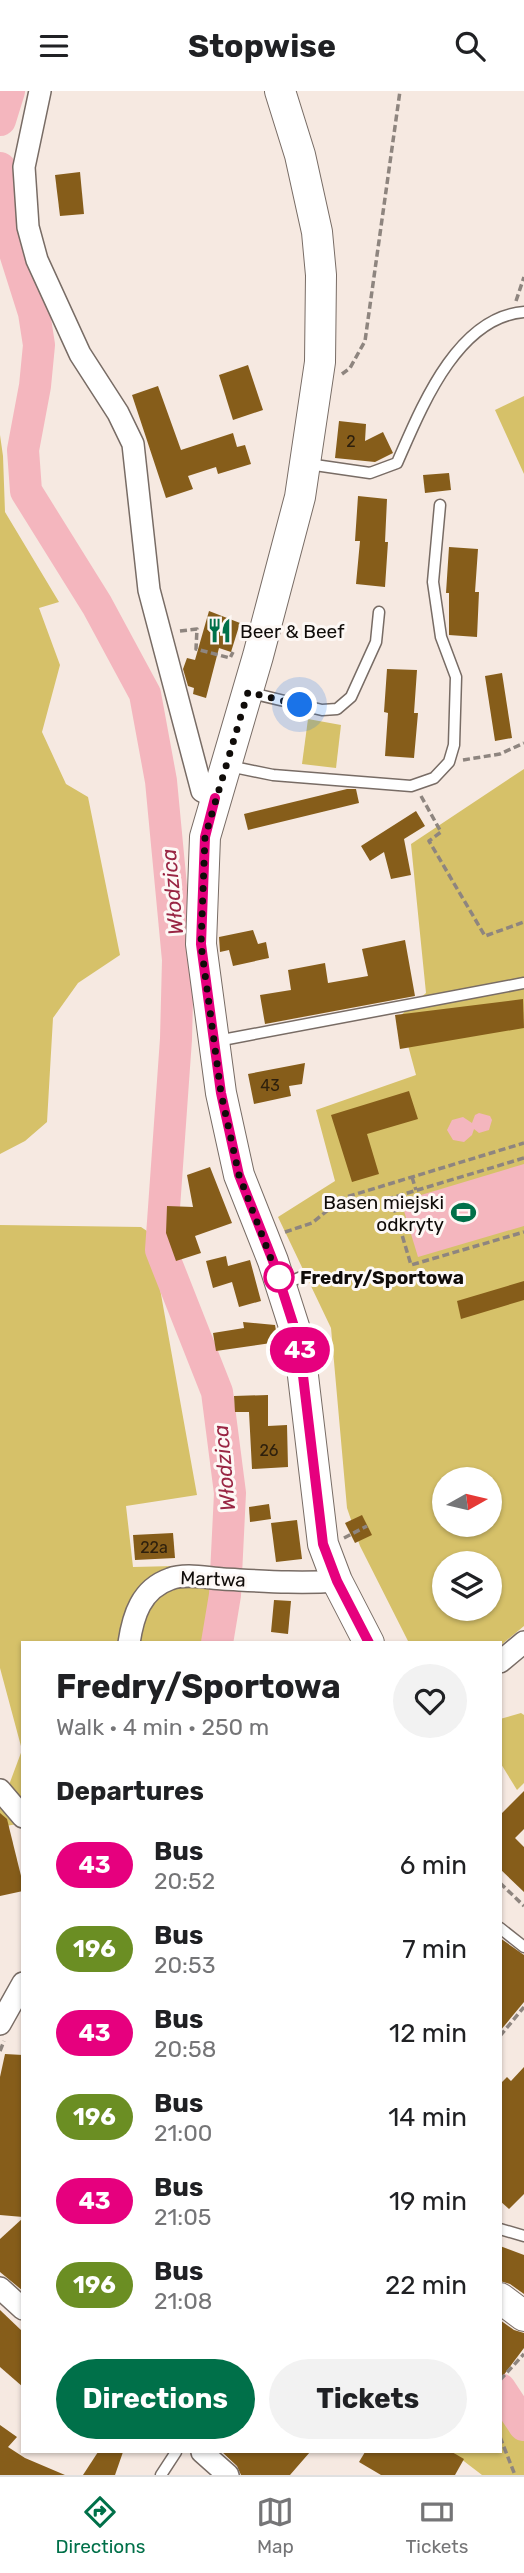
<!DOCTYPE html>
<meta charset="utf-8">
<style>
body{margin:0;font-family:Rubik,sans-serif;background:#f2f2f2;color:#202124;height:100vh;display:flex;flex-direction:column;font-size:26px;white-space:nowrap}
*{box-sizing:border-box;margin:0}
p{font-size:23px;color:#757577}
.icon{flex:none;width:38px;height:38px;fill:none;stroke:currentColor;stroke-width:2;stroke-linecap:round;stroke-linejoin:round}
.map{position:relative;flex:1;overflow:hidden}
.side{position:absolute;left:21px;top:1550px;width:481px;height:812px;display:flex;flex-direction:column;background:#fff;border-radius:0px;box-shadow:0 2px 5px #0004}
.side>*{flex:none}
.badge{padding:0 14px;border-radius:23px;font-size:24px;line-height:46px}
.needle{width:46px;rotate:82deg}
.tools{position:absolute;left:432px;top:1376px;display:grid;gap:14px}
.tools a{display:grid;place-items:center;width:70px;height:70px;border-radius:50%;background:#fff;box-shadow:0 2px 5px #0004;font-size:35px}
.you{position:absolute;width:35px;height:35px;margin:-18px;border:5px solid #fff;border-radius:50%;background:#1a73e8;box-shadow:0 0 0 10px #1a73e833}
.map>.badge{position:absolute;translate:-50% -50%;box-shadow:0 0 0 4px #fff}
h2{padding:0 35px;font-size:26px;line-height:63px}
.round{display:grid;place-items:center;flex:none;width:74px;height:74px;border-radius:37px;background:#f2f2f2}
.summary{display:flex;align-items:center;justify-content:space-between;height:119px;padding:0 35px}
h1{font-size:33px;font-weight:700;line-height:52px}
.cta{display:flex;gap:14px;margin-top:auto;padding:14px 35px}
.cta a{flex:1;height:80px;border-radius:42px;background:#007049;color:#fff;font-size:28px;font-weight:700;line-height:80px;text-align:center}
.cta a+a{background:#f2f2f2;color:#202124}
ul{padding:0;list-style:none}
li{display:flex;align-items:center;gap:21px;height:84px;padding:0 35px}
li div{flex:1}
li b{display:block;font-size:26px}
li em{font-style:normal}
li .badge{min-width:77px;font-weight:700;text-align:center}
header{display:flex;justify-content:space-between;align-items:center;height:91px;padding:0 35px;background:#fff;font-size:32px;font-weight:700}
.menu{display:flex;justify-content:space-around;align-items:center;height:98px;border-top:2px solid #e0e0e0;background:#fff;font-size:19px;color:#757577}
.menu a{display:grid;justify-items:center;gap:4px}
.menu .selected{color:#007049}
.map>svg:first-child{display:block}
.green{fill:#d6c169;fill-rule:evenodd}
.water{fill:#f4b6be}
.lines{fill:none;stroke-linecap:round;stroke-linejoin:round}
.river{stroke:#f4b6be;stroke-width:32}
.building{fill:#865d1a}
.lane-casing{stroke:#786c65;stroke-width:13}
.street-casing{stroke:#786c65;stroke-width:24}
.secondary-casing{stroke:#786c65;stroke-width:32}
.path{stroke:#8e857f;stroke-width:3.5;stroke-dasharray:7 3.5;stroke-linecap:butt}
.lane{stroke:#fff;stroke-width:10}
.street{stroke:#fff;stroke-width:21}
.secondary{stroke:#fff;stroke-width:30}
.line-casing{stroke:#fff;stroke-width:16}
.line{stroke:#e6007e;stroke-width:10}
.walk{stroke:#100c09;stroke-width:7;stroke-dasharray:0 12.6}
.stop-dot{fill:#fff;stroke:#e6007e;stroke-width:3.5}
.labels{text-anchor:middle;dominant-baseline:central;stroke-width:6;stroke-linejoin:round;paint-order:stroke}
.number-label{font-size:16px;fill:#2e200d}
.poi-label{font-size:19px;fill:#100c09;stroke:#fdf8f5;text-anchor:start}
.stop-label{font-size:19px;font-weight:bold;fill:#100c09;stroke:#fdf8f5;text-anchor:start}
.street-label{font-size:19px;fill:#100c09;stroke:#fdf8f5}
.water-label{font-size:21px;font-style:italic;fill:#992644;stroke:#fdf8f5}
</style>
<header><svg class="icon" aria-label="menu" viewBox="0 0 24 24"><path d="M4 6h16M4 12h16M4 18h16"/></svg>Stopwise<svg class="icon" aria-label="search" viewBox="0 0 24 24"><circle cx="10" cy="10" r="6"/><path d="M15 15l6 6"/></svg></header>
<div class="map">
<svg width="524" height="2384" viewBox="0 0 524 2384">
<rect width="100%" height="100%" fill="#f6e9e1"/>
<g class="green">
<path d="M524 305V383L495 319Z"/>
<path d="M0 344 3 365 5 421 59 511 39 517 60 574 42 641 66 693 88 706 120 864 78 892 53 927 47 1031 25 1050 0 1063Z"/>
<path d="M308 628 341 634 336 677 302 673Z"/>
<path d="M524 678V1535L501 1554 409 1552 360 1455 347 1417 331 1237 278 1126 335 1090 316 1019 416 984 400 925 426 902 411 753ZM444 1388H490V1433H444ZM444 1472H490V1517H444Z"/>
<path d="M0 1134 141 1136 150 1142 197 1404 126 1415 133 1476 175 1475 223 1479 225 1504 217 1552H23V1732L0 1736V1699L6 1702 22 1659 0 1577Z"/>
<path d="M521 1622 524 1624V1692L517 1699 501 1673 500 1628Z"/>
<path d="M501 2298 524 2334V2384H482L452 2361H500Z"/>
</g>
<g class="water">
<path d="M479 1022 490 1025 492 1029 489 1039 479 1042 474 1038 472 1044 464 1051 453 1049 447 1039 452 1029 463 1026 472 1032 475 1024Z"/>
<path d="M524 1073V1135L418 1166 401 1110Z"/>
</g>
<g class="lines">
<g class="river">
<path d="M0 29 9 0"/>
<path d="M0 77 4 127 34 222 39 254 35 295 23 359 26 400 97 514 145 603 161 690 178 869 176 948 161 1159 217 1301 230 1402 225 1504 217 1552"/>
<path d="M500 2298 524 2334"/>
</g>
</g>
<g class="building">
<path d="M80 81 84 123 60 125 55 84Z"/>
<path d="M248 274 263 319 233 329 219 284Z"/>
<path d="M158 295 181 359 233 342 237 356 245 354 251 373 218 383 216 376 188 385 193 398 166 407 132 304Z"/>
<path d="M339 330 366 333 365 350 383 341 393 362 375 371 335 367Z"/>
<path d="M449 382 451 399 425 402 423 384Z"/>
<path d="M358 405 387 408 385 451H388L385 496 356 493 360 450H355Z"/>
<path d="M449 456 478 458 475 501H479L477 546 449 544V502H446Z"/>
<path d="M209 520 240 532 231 561 219 557 206 607 193 603 194 597 188 595 183 578 187 567 195 569Z"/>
<path d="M387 578 417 579 414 622H418L414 667 385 665 388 622 384 621Z"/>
<path d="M502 582 512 647 495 650 485 585Z"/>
<path d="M347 698H356L359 712 248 739 244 723Z"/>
<path d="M416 720 425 735 404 748 411 784 391 788 384 761 370 770 361 755Z"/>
<path d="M253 839 258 853 266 851 269 867 233 875 229 859 220 861 219 846Z"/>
<path d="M405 849 415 905 265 933 260 904 291 899 288 879 325 872 328 892 368 885 362 858Z"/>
<path d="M523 908 524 937 400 958 395 924Z"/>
<path d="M305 972 302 993 289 995 291 1005 254 1013 248 983Z"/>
<path d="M409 1000 418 1028 367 1043 379 1083 352 1091 331 1024Z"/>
<path d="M210 1076 232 1132 195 1145 201 1162 176 1170 166 1142 167 1115 193 1116 187 1084Z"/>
<path d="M226 1165 228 1175 250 1169 261 1210 239 1216 232 1191 213 1197 206 1170Z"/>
<path d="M524 1190V1209L461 1228 457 1210Z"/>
<path d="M243 1231 275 1234 278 1251 216 1260 213 1242 244 1237Z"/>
<path d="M268 1304V1335L287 1334 288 1376 252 1378 249 1321H235L234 1305Z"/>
<path d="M269 1413 271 1428 250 1431 249 1416Z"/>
<path d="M362 1424 372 1444 355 1452 345 1432Z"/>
<path d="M297 1429 302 1468 276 1471 271 1432Z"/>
<path d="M173 1442 175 1467 135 1469 133 1444Z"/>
<path d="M274 1509 291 1510 288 1543 271 1541Z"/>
<path d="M524 1700V1738L515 1747 524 1756V1801L500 1778V1724Z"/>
<path d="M0 1722 7 1728 23 1793V1800L0 1805Z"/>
<path d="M500 1847 524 1864V1911L500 1940Z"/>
<path d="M5 1963 23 1964V2126L0 2124V1986Z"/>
<path d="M524 1976V2103L509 2118 500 2110V1993L507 1986 511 1990Z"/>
<path d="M23 2127V2200L0 2181V2148Z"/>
<path d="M500 2155 524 2164V2203L510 2193 500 2190Z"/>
<path d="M0 2219 23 2241V2296L0 2276Z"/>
<path d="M500 2229 514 2239 524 2242V2257L500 2289Z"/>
<path d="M0 2334 17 2346 8 2356 25 2367 65 2384H0Z"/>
<path d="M98 2361H123L115 2384H83Z"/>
<path d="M222 2361H310L290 2384H241L237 2375Z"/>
<path d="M365 2361H452L464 2368 455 2384H381L359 2371Z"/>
</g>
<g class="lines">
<defs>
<g id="lane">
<path d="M308 373 370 382 397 372C420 320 456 226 524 221"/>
<path d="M251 602 322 619 337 618 351 606 376 551 379 521"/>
<path d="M229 675 273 684 411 695 434 687 449 671 454 654 456 586 441 546 433 491 440 414"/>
<path d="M217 950 524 892"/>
<path d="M282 1194 306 1184"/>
<path d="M500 1837 524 1856"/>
<path d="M500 2138 524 2145"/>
<path d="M161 2384 176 2361"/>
</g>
<g id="street">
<path d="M40 0 24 76 28 136 37 169 80 263 118 322 133 353 149 499 202 700 215 707"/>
<path d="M129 1552C133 1525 141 1498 170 1488 185 1482 207 1487 223 1488 261 1490 299 1493 337 1490"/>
<path d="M500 1571 524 1551"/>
<path d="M0 1699 23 1726"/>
<path d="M0 1933 23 1892"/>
<path d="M0 2197 23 2218"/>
<path d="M202 2361 228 2384"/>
</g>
<g id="secondary">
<path d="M280 0 300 64 317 141 321 184 320 271 300 406 258 565 205 746 201 853 221 1002 239 1084 273 1170 299 1251 323 1453 337 1490 369 1552"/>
<path d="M500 2207 524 2225"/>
</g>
</defs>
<use href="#lane" class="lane-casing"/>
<use href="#street" class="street-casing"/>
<use href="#secondary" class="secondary-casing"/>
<g class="path">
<path d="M516 210 524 186"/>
<path d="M342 283 350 277 365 250 400 0"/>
<path d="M180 540 197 538 196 558 230 567 233 561"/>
<path d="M463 669 500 663 524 652"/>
<path d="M421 705 441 741 429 750 485 845 524 831"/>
<path d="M524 1067 391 1107 411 1174 524 1141"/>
<path d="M412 1086 416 1099"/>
<path d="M285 1141 312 1132 343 1107 524 1052"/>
<path d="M344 1447 367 1435"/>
<path d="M500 1792 524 1815"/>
<path d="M500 1945 524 1916"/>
<path d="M0 1960 4 1950"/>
<path d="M500 2289 524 2263"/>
<path d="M500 2346 515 2384"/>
</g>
<use href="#lane" class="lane"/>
<use href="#street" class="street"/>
<use href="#secondary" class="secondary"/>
</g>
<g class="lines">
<defs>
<path id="line" d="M215 707 205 746 201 853 221 1002 239 1084 273 1170 299 1251 323 1453 337 1490 369 1552"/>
</defs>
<use href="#line" class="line-casing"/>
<use href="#line" class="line"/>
<path class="walk" d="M279 1186 281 1194 239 1084 221 1002 201 853 205 746 248 601 300 614"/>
</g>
<defs>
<symbol id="restaurant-bare" viewBox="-9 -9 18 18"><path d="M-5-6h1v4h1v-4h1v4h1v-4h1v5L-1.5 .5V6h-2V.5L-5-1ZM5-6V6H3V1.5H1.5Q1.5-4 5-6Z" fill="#007049" stroke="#fdf8f5" stroke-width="2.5" paint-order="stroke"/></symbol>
<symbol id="stadium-bare" viewBox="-9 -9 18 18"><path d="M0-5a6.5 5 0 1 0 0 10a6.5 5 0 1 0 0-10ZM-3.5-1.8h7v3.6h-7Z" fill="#007049" stroke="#fdf8f5" stroke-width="2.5" paint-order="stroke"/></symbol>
</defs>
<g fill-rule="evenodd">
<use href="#restaurant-bare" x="202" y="522" width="35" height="35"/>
<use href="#stadium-bare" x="446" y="1104" width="35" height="35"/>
</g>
<circle class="stop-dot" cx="279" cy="1186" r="14"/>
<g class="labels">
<g class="number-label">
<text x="351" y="350">2</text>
<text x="270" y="994">43</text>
<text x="269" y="1359">26</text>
<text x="154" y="1456">22a</text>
</g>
<g class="poi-label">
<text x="240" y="540">Beer &amp; Beef</text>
<text x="444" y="1111" text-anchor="end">Basen miejski<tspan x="444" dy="22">odkryty</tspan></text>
</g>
<g class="stop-label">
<text x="300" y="1186">Fredry/Sportowa</text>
</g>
<g class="street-label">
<text transform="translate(213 1488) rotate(2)">Martwa</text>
</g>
<g class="water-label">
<text transform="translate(172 801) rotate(-95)">Włodzica</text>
<text transform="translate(224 1377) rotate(-95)">Włodzica</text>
</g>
</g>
</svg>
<div class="tools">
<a><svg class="needle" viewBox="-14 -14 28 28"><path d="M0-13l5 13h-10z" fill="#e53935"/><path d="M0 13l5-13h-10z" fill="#757577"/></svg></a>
<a><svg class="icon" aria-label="layers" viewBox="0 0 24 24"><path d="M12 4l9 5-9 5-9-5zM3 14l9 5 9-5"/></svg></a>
</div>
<div class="you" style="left:300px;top:614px"></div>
<b class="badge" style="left:300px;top:1259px;background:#e6007e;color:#fff">43</b>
<section class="side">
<div class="summary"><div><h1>Fredry/Sportowa</h1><p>Walk · 4 min · 250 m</p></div><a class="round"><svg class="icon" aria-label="heart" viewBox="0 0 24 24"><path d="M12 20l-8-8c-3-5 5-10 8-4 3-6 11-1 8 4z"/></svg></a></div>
<h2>Departures</h2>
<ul>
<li><span class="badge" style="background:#e6007e;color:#fff">43</span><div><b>Bus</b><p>20:52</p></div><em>6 min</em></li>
<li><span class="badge" style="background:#6b8e23;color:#fff">196</span><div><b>Bus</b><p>20:53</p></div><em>7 min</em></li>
<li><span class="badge" style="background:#e6007e;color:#fff">43</span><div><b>Bus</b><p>20:58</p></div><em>12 min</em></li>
<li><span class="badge" style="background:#6b8e23;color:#fff">196</span><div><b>Bus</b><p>21:00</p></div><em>14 min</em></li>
<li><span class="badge" style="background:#e6007e;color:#fff">43</span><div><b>Bus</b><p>21:05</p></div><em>19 min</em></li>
<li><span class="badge" style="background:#6b8e23;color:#fff">196</span><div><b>Bus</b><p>21:08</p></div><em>22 min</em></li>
</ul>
<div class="cta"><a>Directions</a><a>Tickets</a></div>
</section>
</div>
<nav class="menu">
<a class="selected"><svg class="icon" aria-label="directions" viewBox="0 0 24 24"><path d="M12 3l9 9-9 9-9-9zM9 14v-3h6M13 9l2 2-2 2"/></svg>Directions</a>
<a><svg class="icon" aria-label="map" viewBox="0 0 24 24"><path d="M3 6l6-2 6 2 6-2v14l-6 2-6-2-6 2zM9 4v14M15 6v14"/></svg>Map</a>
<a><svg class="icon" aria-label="tickets" viewBox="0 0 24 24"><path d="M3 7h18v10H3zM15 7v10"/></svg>Tickets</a>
</nav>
